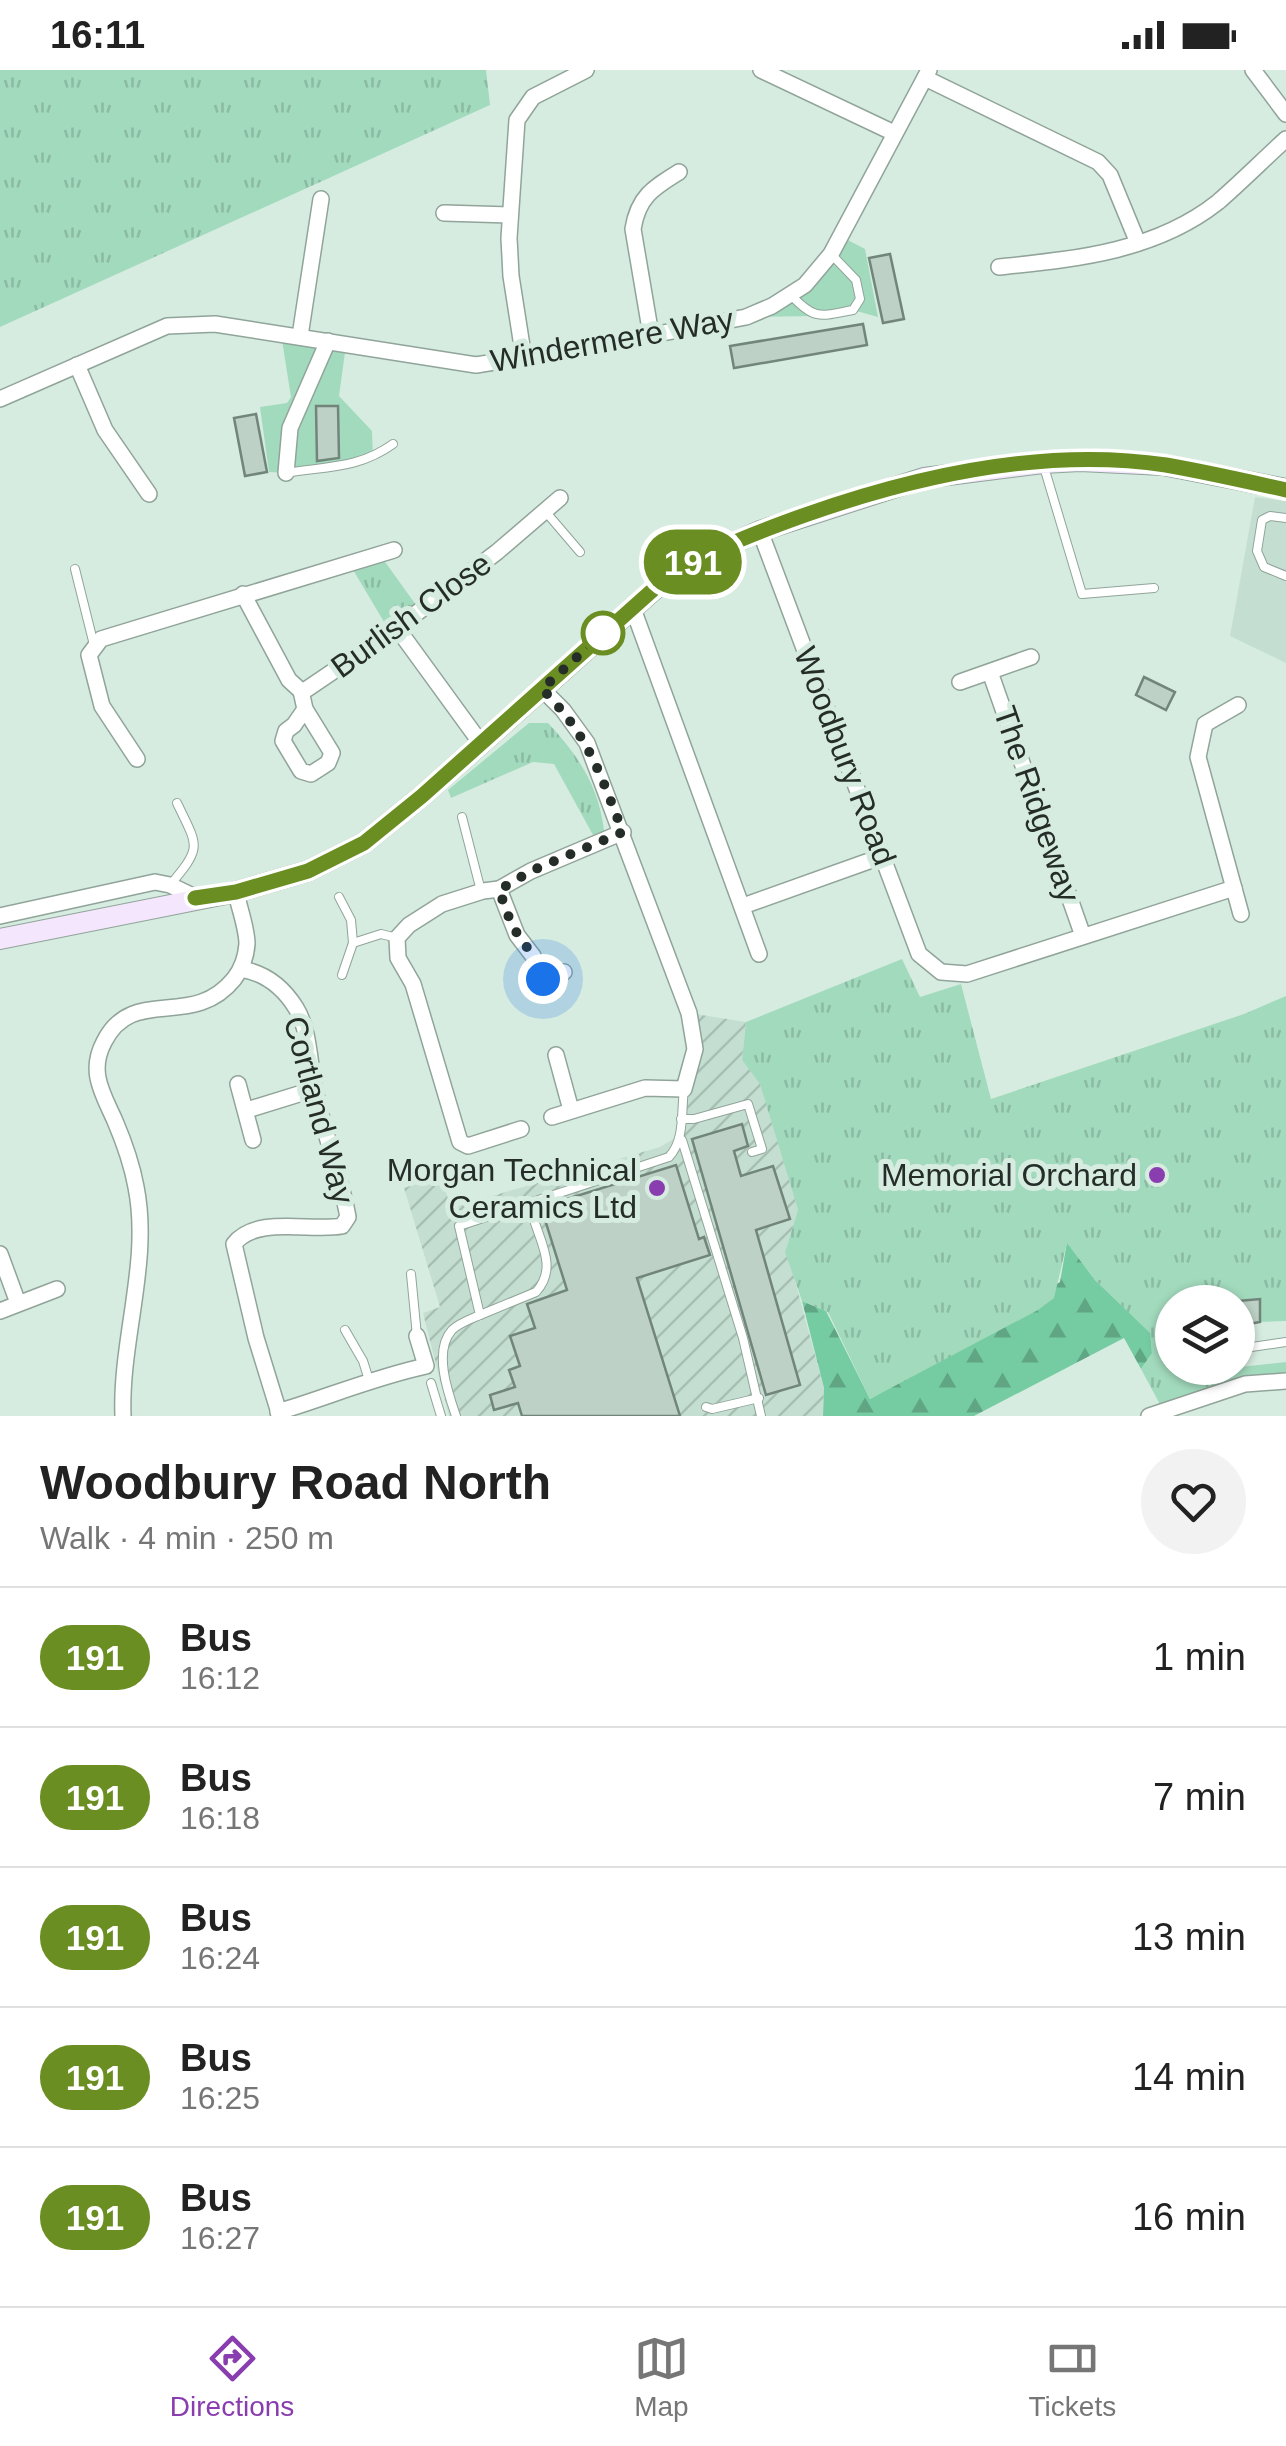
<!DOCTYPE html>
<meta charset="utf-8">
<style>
body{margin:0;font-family:Helvetica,sans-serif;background:#f2f2f2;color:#222;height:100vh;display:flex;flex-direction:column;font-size:38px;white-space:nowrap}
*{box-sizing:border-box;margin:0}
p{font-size:32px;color:#767676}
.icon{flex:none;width:55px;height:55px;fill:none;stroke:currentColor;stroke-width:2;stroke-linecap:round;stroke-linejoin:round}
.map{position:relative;height:1346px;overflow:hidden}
.sheet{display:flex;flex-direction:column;background:#fff;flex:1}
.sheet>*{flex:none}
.badge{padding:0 20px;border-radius:32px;font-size:35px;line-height:65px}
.tools{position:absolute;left:1155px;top:1215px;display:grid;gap:20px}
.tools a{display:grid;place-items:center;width:100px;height:100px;border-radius:50%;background:#fff;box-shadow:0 2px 8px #0004;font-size:50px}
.you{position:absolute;width:50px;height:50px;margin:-25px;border:8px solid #fff;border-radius:50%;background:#1a73e8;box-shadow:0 0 0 15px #1a73e833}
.map>.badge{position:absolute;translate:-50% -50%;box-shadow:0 0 0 5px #fff}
.round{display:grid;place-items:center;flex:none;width:105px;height:105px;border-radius:52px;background:#f2f2f2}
.overview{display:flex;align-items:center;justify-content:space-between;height:170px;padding:0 40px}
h1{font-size:48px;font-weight:700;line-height:75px}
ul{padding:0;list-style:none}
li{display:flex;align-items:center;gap:30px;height:140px;padding:0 40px;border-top:2px solid #e0e0e0}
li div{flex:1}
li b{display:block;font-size:38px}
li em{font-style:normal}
li .badge{min-width:110px;font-weight:700;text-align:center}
.status{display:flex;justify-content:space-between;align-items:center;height:70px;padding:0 50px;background:#fff;direction:ltr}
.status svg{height:28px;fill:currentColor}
.tabs{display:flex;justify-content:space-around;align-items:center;height:140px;border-top:2px solid #e0e0e0;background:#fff;font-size:28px;color:#767676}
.tabs a{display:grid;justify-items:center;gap:5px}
.tabs .current{color:#893dae}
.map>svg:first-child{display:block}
.built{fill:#c4dfd1}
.industrial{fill:url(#industrial-furrows)}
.green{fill:#a2dabd}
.forest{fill:url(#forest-firs)}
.park{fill:url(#park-tufts)}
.building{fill:#bdd1c6;stroke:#72857a;stroke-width:2.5}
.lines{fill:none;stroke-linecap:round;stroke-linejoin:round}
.lane-casing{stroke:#90a499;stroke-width:10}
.street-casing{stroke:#90a499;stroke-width:18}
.secondary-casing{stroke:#90a499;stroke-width:22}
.lane{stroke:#fff;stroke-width:8}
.street{stroke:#fff;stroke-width:15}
.secondary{stroke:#f4e6fd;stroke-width:20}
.line-casing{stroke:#fff;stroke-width:22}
.line{stroke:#6b8e23;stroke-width:15}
.walk{stroke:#252d29;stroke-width:10;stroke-dasharray:0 18}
.stop-dot{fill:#fff;stroke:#6b8e23;stroke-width:5}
.poi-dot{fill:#893dae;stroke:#d7ece0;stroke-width:4}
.labels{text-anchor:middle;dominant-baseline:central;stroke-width:10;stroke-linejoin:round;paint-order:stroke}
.street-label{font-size:32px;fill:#252d29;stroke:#d7ece0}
.poi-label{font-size:32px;fill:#252d29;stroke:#d7ece0;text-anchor:end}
</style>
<div class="status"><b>16:11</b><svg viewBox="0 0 49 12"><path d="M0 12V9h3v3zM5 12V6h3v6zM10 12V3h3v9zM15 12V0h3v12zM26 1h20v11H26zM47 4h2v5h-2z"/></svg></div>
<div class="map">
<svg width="1286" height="1346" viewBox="0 0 1286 1346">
<defs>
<pattern id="industrial-furrows" width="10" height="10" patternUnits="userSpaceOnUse" patternTransform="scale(2.5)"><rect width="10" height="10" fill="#c4dfd1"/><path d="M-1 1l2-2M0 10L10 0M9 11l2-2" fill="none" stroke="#a8c0b3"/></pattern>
<pattern id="forest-firs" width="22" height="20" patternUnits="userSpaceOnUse" patternTransform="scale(2.5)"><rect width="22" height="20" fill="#75cca2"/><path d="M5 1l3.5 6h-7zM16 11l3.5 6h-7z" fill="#60a684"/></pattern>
<pattern id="park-tufts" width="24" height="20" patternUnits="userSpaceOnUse" patternTransform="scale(2.5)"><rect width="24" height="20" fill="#a2dabd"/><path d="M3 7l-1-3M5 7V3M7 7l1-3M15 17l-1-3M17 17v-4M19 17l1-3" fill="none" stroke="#8bbba2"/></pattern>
</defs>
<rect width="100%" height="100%" fill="#d7ece0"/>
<path class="built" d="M1255 427 1286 431V593L1230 566Z"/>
<path class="industrial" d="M689 943 746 952 742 990 760 1013 798 1140 786 1178 824 1318 823 1346H449L423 1243 440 1237 404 1118 441 1106 451 1138 660 1077 680 1065 695 979Z"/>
<g class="green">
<path d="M842 167 865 179 878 247 853 240 819 246 747 247 790 226Z"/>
<path d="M281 264 346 275 339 326 372 361 373 388 286 403 269 402 260 337 287 333 291 327Z"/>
</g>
<path class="forest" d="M1067 1172 1095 1210 1151 1263 1152 1284 1141 1299 1124 1268 974 1346H823L824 1318 802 1231 826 1241 870 1329 1060 1212Z"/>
<g class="park">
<path d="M0 0H486L490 35 0 257Z"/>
<path d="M383 489 416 535 387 557 352 498Z"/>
<path d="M529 653H548C578 685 599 716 604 761L593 765 554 694 533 692 451 728 448 720Z"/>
<path d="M902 889 920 927 961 914 991 1029 1244 944 1286 926V1251L1260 1252 1259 1229 1172 1232V1298H1231L1286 1292V1311L1163 1340 1141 1299 1152 1283 1150 1263 1095 1210 1067 1173 1054 1228 1038 1240 870 1329 828 1242 802 1231 785 1182 798 1140 760 1014 742 990 746 952Z"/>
</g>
<g class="building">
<path d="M890 184 904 249 883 253 869 188Z"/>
<path d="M863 254 867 275 734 298 730 276Z"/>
<path d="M316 336H338L339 388 317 391Z"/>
<path d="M256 344 267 402 245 406 234 348Z"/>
<path d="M1144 607 1175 622 1166 640 1136 625Z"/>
<path d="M742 1054 748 1076 734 1081 741 1106 773 1096 790 1149 756 1160 800 1315 766 1325 692 1069Z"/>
<path d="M676 1095 699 1169 704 1167 710 1185 637 1208 680 1346H522L518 1333 494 1340 490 1325 515 1317 509 1300 520 1296 510 1266 535 1258 527 1234 567 1220 541 1137Z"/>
<path d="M1260 1229V1252L1238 1256V1231Z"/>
</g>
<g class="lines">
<defs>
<g id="lane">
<path d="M791 225C815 251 821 246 853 240L860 229 856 210 831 184"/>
<path d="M1044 397 1082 524 1154 518"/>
<path d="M286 403C327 396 358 399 393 374"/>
<path d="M545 441 580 482"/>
<path d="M1286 448 1270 446 1262 450 1257 481 1264 497 1286 506"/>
<path d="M75 499 94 575"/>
<path d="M462 747 481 821"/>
<path d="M170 815C203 776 198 777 177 733"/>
<path d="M339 827 351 850 353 873"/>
<path d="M342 905 353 873 381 864 397 868"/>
<path d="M681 1049H694L748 1034 762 1079 752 1082"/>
<path d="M682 1070 743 1268 761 1346"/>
<path d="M411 1204 417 1266"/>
<path d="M480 1245 536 1222C556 1200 543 1177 535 1153"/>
<path d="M345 1260 363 1291 369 1310"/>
<path d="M1238 1279 1286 1272"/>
<path d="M431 1313 441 1346"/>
<path d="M706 1337 712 1339 759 1328"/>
<path d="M456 1346C448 1323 433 1281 452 1260 459 1253 471 1249 480 1245L459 1156 669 1087C685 1070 681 1042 684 1019"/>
</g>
<g id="street">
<path d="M761 0 894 63"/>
<path d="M1253 0 1286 44"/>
<path d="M925 8 1098 92 1110 105 1138 173"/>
<path d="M444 143 510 145"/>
<path d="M999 197C1075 189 1155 182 1218 132 1241 112 1263 90 1286 69"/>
<path d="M651 265 633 159C638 127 653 118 679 102"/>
<path d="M300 266 321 129"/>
<path d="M524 289 511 206 509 168 517 50 533 27 586 0"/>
<path d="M77 295 105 360 149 424"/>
<path d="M0 329 167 256 215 254 476 295 600 275 746 247 772 236 805 215 831 184 929 0"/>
<path d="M286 403 290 358 328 271"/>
<path d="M760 461 919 884 941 902 967 904 1234 818"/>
<path d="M243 524 289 610 301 621 307 619 397 558 497 482 560 428"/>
<path d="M632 536 759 884"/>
<path d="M397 558 480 672"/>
<path d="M990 602 1083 866"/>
<path d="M960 612 1031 587"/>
<path d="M542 619 563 640 587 673 689 943 695 979 684 1019 645 1018 552 1047"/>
<path d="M301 621 305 639 332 683 328 693 311 704 301 701 283 671 286 661 294 655 305 639"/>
<path d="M1238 635 1205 654 1198 687 1241 844"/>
<path d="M137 689 102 636 89 585 101 569 394 480"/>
<path d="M499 819 517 865 533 886 543 909 531 914"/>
<path d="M743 836 883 786"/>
<path d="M0 846 155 812 170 815 195 827"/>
<path d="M241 899C265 903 283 917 296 938 310 961 309 993 315 1020 324 1063 340 1104 348 1147L342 1156C311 1162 256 1145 234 1174L256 1268 280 1346"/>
<path d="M543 909 564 902"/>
<path d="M556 985 571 1040"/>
<path d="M238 1014 253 1070"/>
<path d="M247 1040 315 1019"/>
<path d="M521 1059 468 1076 460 1072 413 914 398 888 397 868 409 855 442 834 483 821 499 819 531 801 623 762"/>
<path d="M0 1184 18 1233"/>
<path d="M0 1241 57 1219"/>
<path d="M278 1342C328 1327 375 1307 426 1296L417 1266"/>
<path d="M123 1346C120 1270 151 1192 136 1117 132 1095 124 1072 115 1051 103 1024 88 1002 104 972 133 914 192 961 234 909 241 900 246 887 247 874 247 858 239 838 236 822"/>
<path d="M1149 1346 1245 1314 1286 1311"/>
</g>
<path id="secondary" d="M0 869 236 822 308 801 364 773 422 726 666 509 696 490 760 461 924 408 1043 393 1080 391 1163 395 1286 419"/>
</defs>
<use href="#lane" class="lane-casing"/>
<use href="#street" class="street-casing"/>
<use href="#secondary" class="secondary-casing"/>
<use href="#lane" class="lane"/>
<use href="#street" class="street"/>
<use href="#secondary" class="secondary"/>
</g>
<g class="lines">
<defs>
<path id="line" d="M195 828 236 822 308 801 364 773 422 726 655 518C700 483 752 464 805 445 918 405 1046 377 1166 395 1206 402 1246 411 1286 420"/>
</defs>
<use href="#line" class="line-casing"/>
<use href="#line" class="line"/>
<path class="walk" d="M543 909 533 886 512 856 499 820 531 801 623 762C599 702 589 666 542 619L610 557 603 563"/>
</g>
<circle class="stop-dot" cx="603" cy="563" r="20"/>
<g class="poi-dot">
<circle cx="1157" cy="1105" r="10"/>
<circle cx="657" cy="1118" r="10"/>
</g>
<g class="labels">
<g class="street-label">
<text transform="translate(612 270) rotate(-10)">Windermere Way</text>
<text transform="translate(411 545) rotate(-36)">Burlish Close</text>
<text transform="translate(845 686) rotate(69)">Woodbury Road</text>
<text transform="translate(1037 734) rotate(71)">The Ridgeway</text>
<text transform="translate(319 1040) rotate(75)">Cortland Way</text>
</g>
<g class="poi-label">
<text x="637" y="1100">Morgan Technical<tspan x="637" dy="37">Ceramics Ltd</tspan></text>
<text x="1137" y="1105">Memorial Orchard</text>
</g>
</g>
</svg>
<div class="tools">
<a><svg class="icon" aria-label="layers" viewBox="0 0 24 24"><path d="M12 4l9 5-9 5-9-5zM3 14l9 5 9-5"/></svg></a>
</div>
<div class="you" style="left:543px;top:909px"></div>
<b class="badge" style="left:693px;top:492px;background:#6b8e23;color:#fff">191</b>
</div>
<section class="sheet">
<div class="overview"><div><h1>Woodbury Road North</h1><p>Walk · 4 min · 250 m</p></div><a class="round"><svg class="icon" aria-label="heart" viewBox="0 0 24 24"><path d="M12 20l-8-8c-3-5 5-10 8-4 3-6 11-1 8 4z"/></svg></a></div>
<ul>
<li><span class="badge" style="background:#6b8e23;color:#fff">191</span><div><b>Bus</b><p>16:12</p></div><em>1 min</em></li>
<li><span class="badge" style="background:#6b8e23;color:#fff">191</span><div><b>Bus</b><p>16:18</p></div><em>7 min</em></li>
<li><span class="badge" style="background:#6b8e23;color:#fff">191</span><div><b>Bus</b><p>16:24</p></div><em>13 min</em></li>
<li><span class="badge" style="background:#6b8e23;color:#fff">191</span><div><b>Bus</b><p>16:25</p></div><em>14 min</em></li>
<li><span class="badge" style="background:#6b8e23;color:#fff">191</span><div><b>Bus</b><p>16:27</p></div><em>16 min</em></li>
</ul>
</section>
<nav class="tabs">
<a class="current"><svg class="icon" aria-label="directions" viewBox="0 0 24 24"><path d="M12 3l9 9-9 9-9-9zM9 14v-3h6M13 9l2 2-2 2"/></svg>Directions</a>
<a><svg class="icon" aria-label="map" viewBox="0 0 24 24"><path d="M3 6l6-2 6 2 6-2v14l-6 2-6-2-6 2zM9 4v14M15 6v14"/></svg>Map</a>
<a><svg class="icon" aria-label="tickets" viewBox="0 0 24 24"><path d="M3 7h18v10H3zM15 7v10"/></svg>Tickets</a>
</nav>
